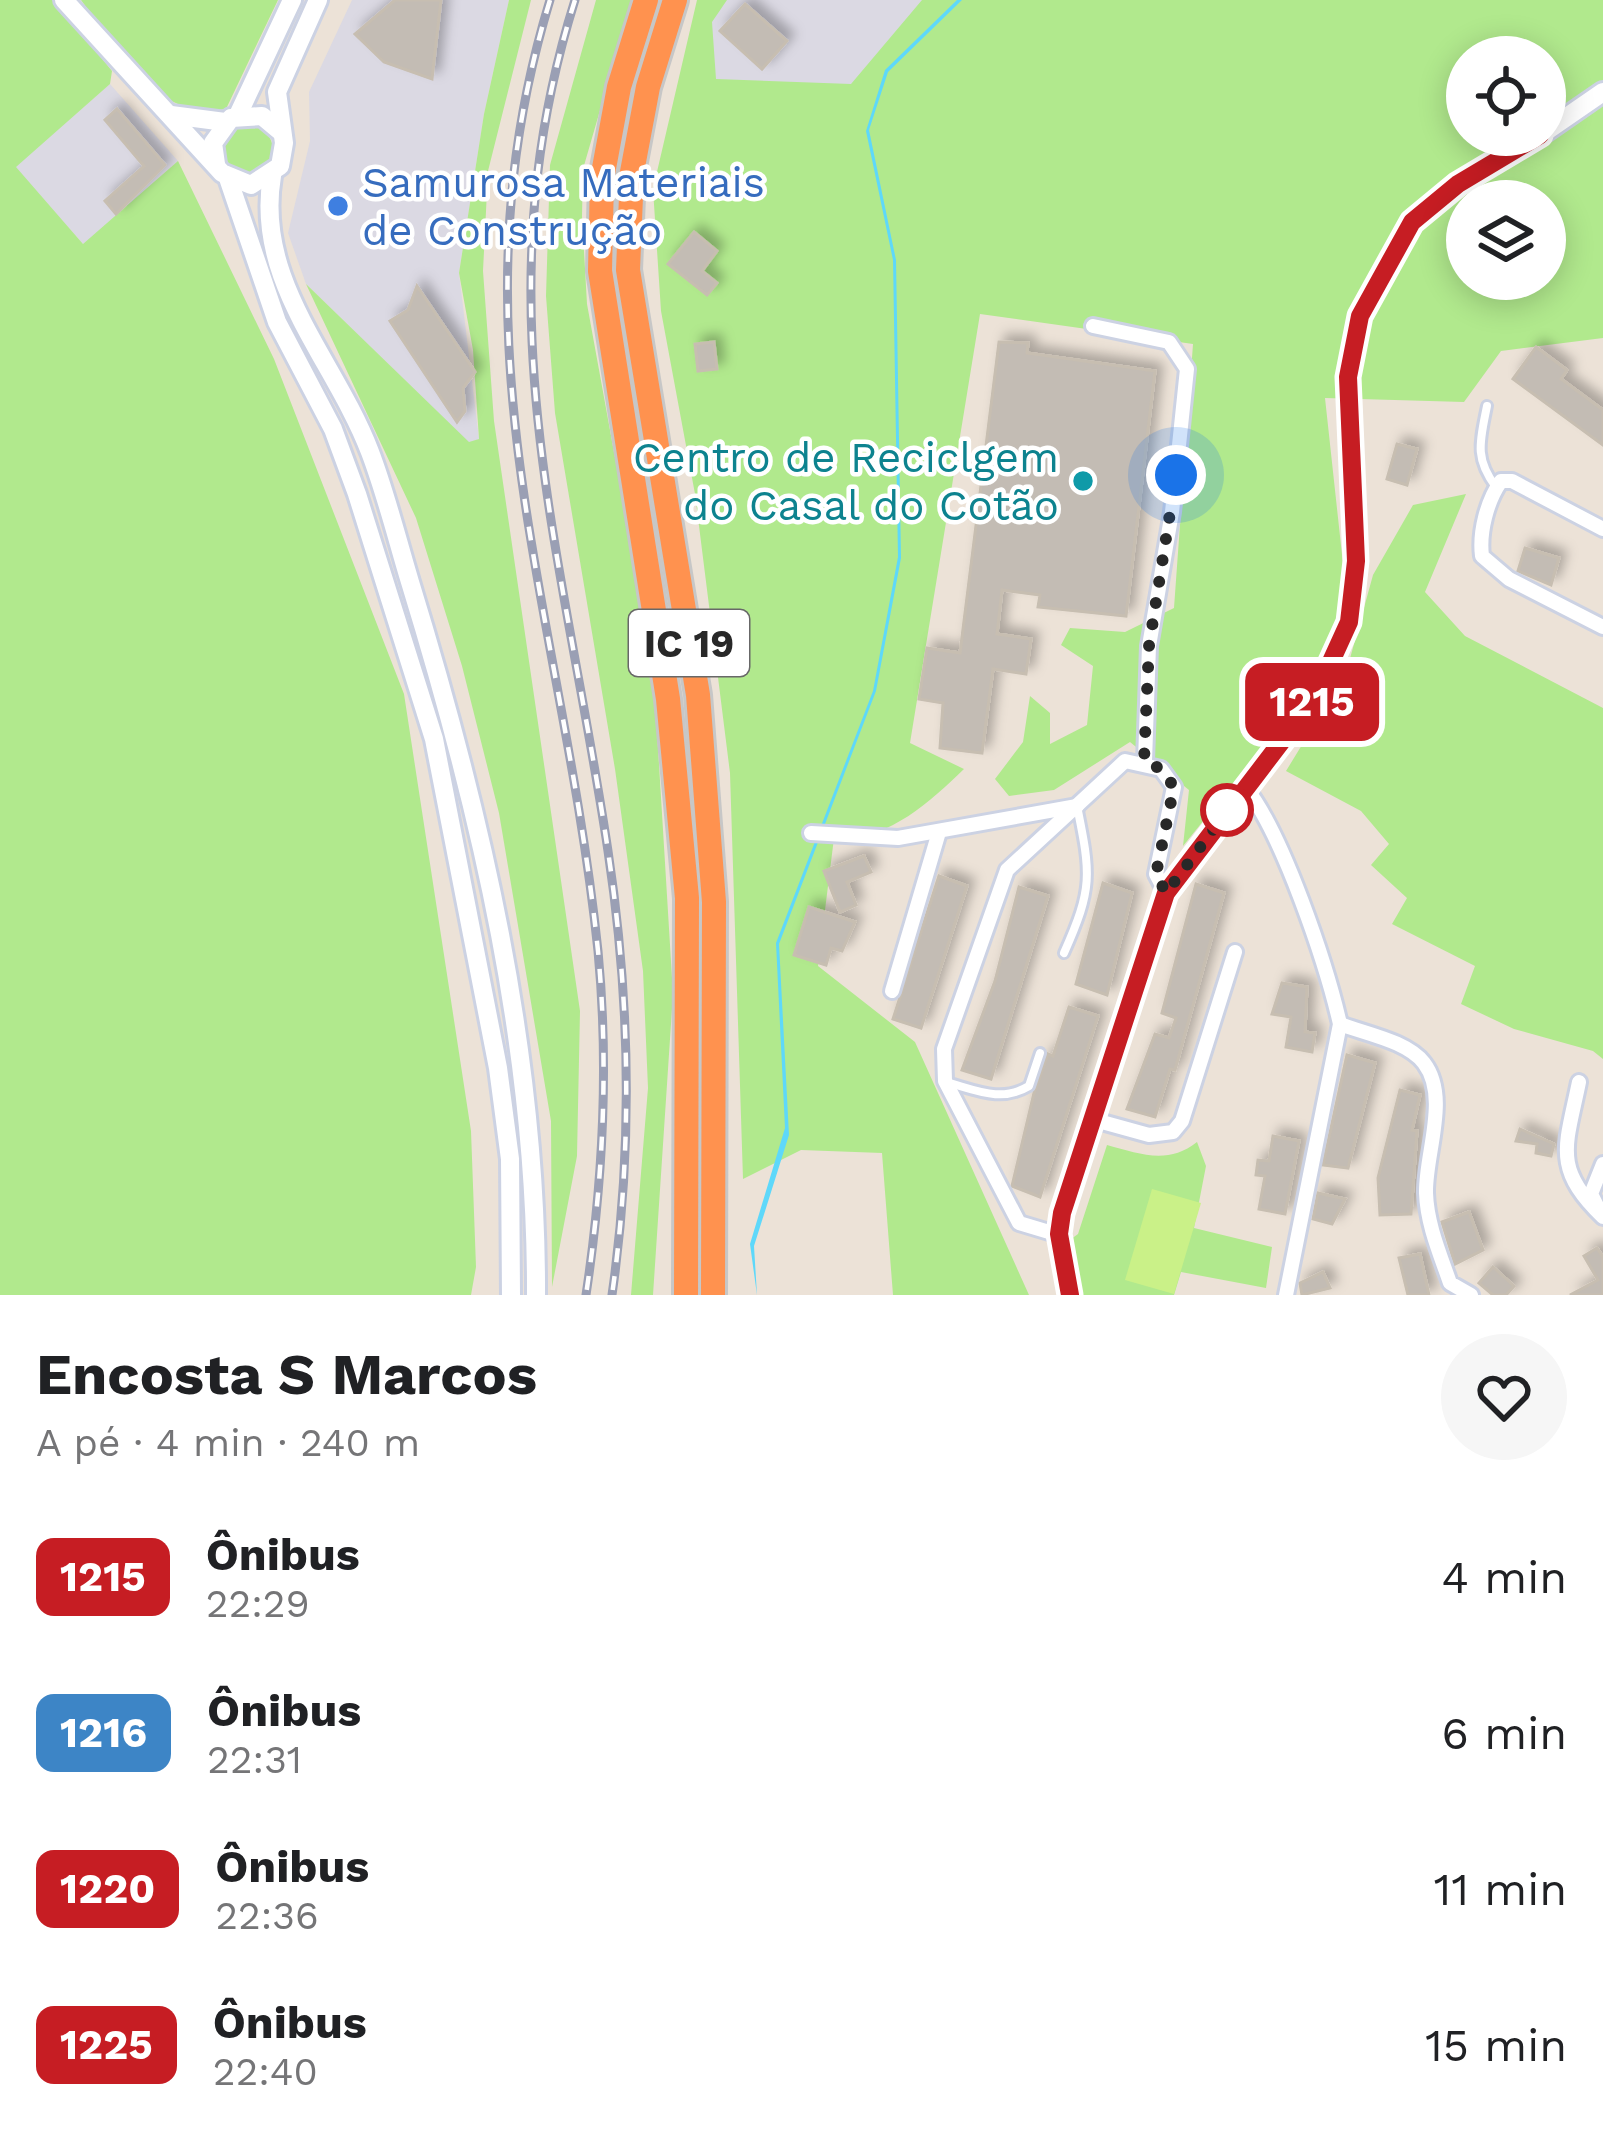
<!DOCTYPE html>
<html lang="pt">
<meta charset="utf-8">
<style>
body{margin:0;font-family:"Work Sans",sans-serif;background:#f6f6f6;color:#202124;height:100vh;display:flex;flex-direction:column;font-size:45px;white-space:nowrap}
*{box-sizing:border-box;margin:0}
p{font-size:39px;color:#757577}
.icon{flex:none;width:66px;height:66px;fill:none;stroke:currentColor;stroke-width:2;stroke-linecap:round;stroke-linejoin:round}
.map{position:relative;height:1295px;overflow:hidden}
.panel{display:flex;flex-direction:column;background:#fff;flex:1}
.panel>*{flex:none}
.badge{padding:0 24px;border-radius:18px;font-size:42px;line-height:78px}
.tools{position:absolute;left:1446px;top:36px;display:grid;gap:24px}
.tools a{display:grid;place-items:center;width:120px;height:120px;border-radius:50%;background:#fff;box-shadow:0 6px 30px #0003;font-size:60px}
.you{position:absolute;width:60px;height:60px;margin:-30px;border:9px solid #fff;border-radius:50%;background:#1a73e8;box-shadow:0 0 0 18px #1a73e833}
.map>.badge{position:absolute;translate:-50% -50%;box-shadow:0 0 0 6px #fff}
.round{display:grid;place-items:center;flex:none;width:126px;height:126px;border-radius:63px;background:#f6f6f6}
.overview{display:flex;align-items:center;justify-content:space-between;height:204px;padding:0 36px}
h1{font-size:57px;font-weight:700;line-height:90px}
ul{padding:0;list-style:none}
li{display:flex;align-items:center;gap:36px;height:156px;padding:0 36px}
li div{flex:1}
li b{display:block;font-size:45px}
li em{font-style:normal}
li .badge{min-width:132px;font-weight:700;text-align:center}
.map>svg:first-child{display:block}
.industrial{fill:#dbd9e3}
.green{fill:#b1e98d;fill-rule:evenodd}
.pitch{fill:#caf188}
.water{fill:#5ed8fa}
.building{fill:#c3bcb4;stroke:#c7beb1;stroke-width:3;filter:url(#shadow)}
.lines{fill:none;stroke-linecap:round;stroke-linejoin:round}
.lane-casing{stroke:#ccd2e3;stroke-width:14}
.street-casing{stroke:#ccd2e3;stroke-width:20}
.secondary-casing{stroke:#ccd2e3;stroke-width:24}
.highway-casing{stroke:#c7c7c7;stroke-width:30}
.lane{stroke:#fff;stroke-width:8}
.street{stroke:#fff;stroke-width:14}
.secondary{stroke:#fff;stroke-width:18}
.highway{stroke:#ff924f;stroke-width:24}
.rail-casing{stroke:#9a9fb4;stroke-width:9}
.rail{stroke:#fff;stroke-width:4.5;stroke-dasharray:14;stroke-linecap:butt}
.line-casing{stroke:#fff;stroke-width:27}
.line{stroke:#c61d23;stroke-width:18}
.walk{stroke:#282828;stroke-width:12;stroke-dasharray:0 21.6}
.shop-dot{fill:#3f7fe0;stroke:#fff;stroke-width:4.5}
.culture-dot{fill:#0f9aa8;stroke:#fff;stroke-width:4.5}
.stop-dot{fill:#fff;stroke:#c61d23;stroke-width:6}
.labels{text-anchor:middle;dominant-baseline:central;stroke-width:9;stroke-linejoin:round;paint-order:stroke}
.shield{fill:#fff;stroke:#686868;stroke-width:3}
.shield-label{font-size:39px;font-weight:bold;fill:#282828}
.shop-label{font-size:42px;fill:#366cbe;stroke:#fff;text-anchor:start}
.culture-label{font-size:42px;fill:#0d838f;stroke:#fff;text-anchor:end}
</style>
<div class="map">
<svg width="1603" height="1295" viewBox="0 0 1603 1295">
<defs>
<filter id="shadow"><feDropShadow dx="7" dy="-7" stdDeviation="6" flood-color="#0004"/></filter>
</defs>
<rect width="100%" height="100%" fill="#ece2d7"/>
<g class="industrial">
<path d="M352 0H509L484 114 459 273 479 439 469 443 306 284 288 233 310 141 309 92Z"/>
<path d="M706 0H934L849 107 732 89 692 65Z"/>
<path d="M110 84 178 161 84 245 15 167Z"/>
</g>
<g class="green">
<path d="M0 0H55L112 71 110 84 16 167 83 244 178 161 274 359 404 694 471 1131 476 1267 471 1295H0Z"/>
<path d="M81 0H278L226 109C155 121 118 51 81 0Z"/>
<path d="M509 0H531L488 171 483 271 494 421 580 1011 577 1156 552 1287 551 1121 499 813 462 666 416 518 306 284 469 442 479 439 473 350 459 273 484 114Z"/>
<path d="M596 0H632L583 169 582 216 587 304 653 666 673 994 653 1295H631L648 1088 643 971 615 769 555 413 546 296 550 165Z"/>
<path d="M697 0H727L712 22 716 79 851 84 922 0H1603V338L1501 351 1464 402 1325 398 1344 573 1334 635 1309 690 1183 846 1189 790 1130 742 1054 790 1009 796 995 779 1023 742 1030 696 1050 713V744L1087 725 1093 666 1061 645 1070 628 1125 632 1174 608 1193 344 980 314 910 743 964 769C928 804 886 842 834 838L818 966 915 1042 1029 1295H893L882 1153 801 1150 743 1179 730 773 695 494 661 311 653 189ZM1467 57H1545V135H1467ZM1467 201H1545V279H1467Z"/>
<circle cx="248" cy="150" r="25"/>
<path d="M1466 494 1425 592 1465 636 1603 708V1059L1593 1051 1514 1029 1461 1004 1475 966 1392 924 1407 898 1371 865 1389 844 1361 811 1286 771 1346 673 1373 575 1413 505Z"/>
<path d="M1197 1142 1206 1166 1194 1228 1272 1247 1266 1288 1181 1272 1174 1295H1077L1067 1242 1078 1234 1107 1145C1140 1154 1168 1165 1197 1142Z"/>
</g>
<path class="pitch" d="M1152 1189 1201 1203 1174 1294 1125 1280Z"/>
<path class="water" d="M957 0H962L888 72 869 130 896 260 901 558 876 691 779 944 789 1135 754 1246 757 1295 750 1244 785 1128 776 943 873 691 898 557 893 260 866 131 885 70Z"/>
<g class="building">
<path d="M395 0H441L432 79 384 62 355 34Z"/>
<path d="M745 4 787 41 762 69 720 31Z"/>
<path d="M117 109 165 165 116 214 105 201 144 166 105 120Z"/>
<path d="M694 232 717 251 702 271 717 283 707 295 668 264Z"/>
<path d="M417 286 475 372 463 388 465 411 457 422 390 321 408 310Z"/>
<path d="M714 342 717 369 698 371 695 344Z"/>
<path d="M999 342 1028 343 1027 353 1155 371 1126 616 1038 607 1040 595 1002 590 997 634 1031 639 1026 674 993 669 982 753 940 748 943 703 919 699 927 648 960 653Z"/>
<path d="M1536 347 1567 370 1561 379 1603 410V445L1513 379Z"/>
<path d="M1397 444 1417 449 1407 485 1387 479Z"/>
<path d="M1525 548 1559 558 1551 585 1518 571Z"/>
<path d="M864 856 871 872 847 882 856 905 840 912 824 871Z"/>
<path d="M939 876 967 886 921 1028 893 1019Z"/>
<path d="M1103 883 1132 893 1107 995 1076 984Z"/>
<path d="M1196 884 1224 893 1175 1070 1170 1069 1155 1117 1127 1109 1155 1034 1169 1038 1176 1018 1162 1013Z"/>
<path d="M1019 887 1048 896 991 1079 962 1070 995 981Z"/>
<path d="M809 907 855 922 842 951 831 948 826 965 794 955Z"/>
<path d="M1282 983 1307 987 1305 1032 1315 1033 1312 1052 1286 1047 1291 1017 1272 1014Z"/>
<path d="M1069 1007 1098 1016 1040 1197 1012 1186 1034 1093 1048 1054 1053 1056Z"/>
<path d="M1347 1055 1375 1063 1348 1168 1323 1165Z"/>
<path d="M1400 1090 1420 1095 1412 1130 1417 1131 1411 1214 1380 1215 1378 1178Z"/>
<path d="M1520 1129 1554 1144 1551 1156 1536 1153 1537 1144 1516 1141Z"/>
<path d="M1273 1136 1299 1141 1285 1214 1259 1209 1265 1176 1256 1175 1258 1160 1269 1161Z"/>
<path d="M1318 1193 1345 1199 1332 1224 1313 1219Z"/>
<path d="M1469 1212 1483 1250 1455 1264 1442 1222Z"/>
<path d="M1597 1248 1603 1257V1295H1570L1598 1280 1584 1256Z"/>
<path d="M1420 1254 1429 1295H1408L1399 1258Z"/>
<path d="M1493 1267 1514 1286 1506 1295H1493L1479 1283Z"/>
<path d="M1323 1272 1330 1288 1302 1295 1300 1283Z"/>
</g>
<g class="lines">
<defs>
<g id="lane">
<path d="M1487 406C1480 441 1474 458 1496 487"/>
<path d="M1064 953C1093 888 1091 875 1077 806"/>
<path d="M946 1082C976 1090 1001 1103 1029 1086L1040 1053"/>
</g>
<g id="street">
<path d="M1093 326 1169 342 1187 369 1172 512 1149 646 1145 761"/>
<path d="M1603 529 1512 481H1501C1487 501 1479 532 1482 556L1509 579 1603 627"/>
<path d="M1246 788C1283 835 1326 963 1340 1024L1286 1295"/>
<path d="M811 833 898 838 1077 806"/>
<path d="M892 991 939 832"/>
<path d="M1340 1024C1366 1034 1407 1041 1424 1063 1450 1097 1425 1154 1426 1193 1427 1224 1440 1254 1450 1283L1471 1295"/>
<path d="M1579 1082C1566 1146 1552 1168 1603 1217"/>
<path d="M1091 1119 1149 1135 1173 1132 1182 1121 1235 952"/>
<path d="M1598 1208 1591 1194 1603 1164"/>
<path d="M1059 1235 1019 1223 945 1081 944 1049 1007 870 1125 761 1161 769 1174 787 1156 874 1166 893"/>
</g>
<g id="secondary">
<path d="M64 0 222 173 251 185 280 166 284 143 277 92 318 0"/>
<path d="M171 115 225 122"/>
<path d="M238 115 292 0"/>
<path d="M1545 132 1603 92"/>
<path d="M216 164 213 143 231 118 262 116 280 131"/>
<path d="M272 176C254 282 334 358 370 452 386 494 397 539 410 582 481 813 537 1053 536 1295"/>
<path d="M228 178 277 322 333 429 357 494 434 739 498 1068 510 1159 511 1295"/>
<path d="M1070 1295 1059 1235 1062 1213 1166 893 1314 699 1349 622 1356 561 1348 377 1360 316 1412 222 1458 184 1540 135"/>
</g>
<g id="highway">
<path d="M646 0 619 87 602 179 600 271 668 699 687 898 686 1295"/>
<path d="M675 0 648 87 632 172 628 270 698 695 714 902 713 1295"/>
</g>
</defs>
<use href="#lane" class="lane-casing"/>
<use href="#street" class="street-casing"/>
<use href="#secondary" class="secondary-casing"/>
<use href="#highway" class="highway-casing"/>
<use href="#lane" class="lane"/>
<use href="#street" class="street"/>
<use href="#secondary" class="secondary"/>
<use href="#highway" class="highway"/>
<defs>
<g id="rail">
<path d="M550 0C445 345 563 612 598 951 609 1066 603 1181 586 1295"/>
<path d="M575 0C479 306 563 549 608 851 630 998 633 1148 612 1295"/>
</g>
</defs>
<use href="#rail" class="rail-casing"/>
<use href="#rail" class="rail"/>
</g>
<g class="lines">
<defs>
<path id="line" d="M1070 1295 1059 1234 1062 1213 1166 893 1314 699 1349 622 1356 561 1348 377 1360 316 1412 222 1458 184 1540 135"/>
</defs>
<use href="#line" class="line-casing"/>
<use href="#line" class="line"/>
<path class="walk" d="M1176 475 1149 646 1144 761 1161 769 1174 787 1156 874 1166 893 1231 806 1227 810"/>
</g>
<circle class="shop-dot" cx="338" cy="206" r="12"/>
<circle class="culture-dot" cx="1083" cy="481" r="12"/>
<circle class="stop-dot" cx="1227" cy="810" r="24"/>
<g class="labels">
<rect class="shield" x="629" y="610" width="120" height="66" rx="9"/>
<g class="shield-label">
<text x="689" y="643">IC 19</text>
</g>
<g class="shop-label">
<text x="362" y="182">Samurosa Materiais<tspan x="362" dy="48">de Construção</tspan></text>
</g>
<g class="culture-label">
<text x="1059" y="457">Centro de Reciclgem<tspan x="1059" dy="48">do Casal do Cotão</tspan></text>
</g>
</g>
</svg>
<div class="tools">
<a><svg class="icon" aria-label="locate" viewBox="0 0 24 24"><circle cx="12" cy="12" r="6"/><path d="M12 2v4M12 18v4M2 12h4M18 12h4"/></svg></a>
<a><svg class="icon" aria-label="layers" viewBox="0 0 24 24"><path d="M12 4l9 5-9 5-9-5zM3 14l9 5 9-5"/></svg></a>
</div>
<div class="you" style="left:1176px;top:475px"></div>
<b class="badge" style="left:1312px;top:702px;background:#c61d23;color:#fff">1215</b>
</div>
<section class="panel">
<div class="overview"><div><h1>Encosta S Marcos</h1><p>A pé · 4 min · 240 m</p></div><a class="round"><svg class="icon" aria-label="heart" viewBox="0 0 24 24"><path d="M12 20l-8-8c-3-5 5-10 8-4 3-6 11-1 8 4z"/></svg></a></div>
<ul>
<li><span class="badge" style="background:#c61d23;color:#fff">1215</span><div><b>Ônibus</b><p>22:29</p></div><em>4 min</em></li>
<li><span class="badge" style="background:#3d85c6;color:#fff">1216</span><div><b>Ônibus</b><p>22:31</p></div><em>6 min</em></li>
<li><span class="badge" style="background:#c61d23;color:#fff">1220</span><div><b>Ônibus</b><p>22:36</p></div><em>11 min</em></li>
<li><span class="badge" style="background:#c61d23;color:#fff">1225</span><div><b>Ônibus</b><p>22:40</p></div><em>15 min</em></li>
</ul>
</section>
